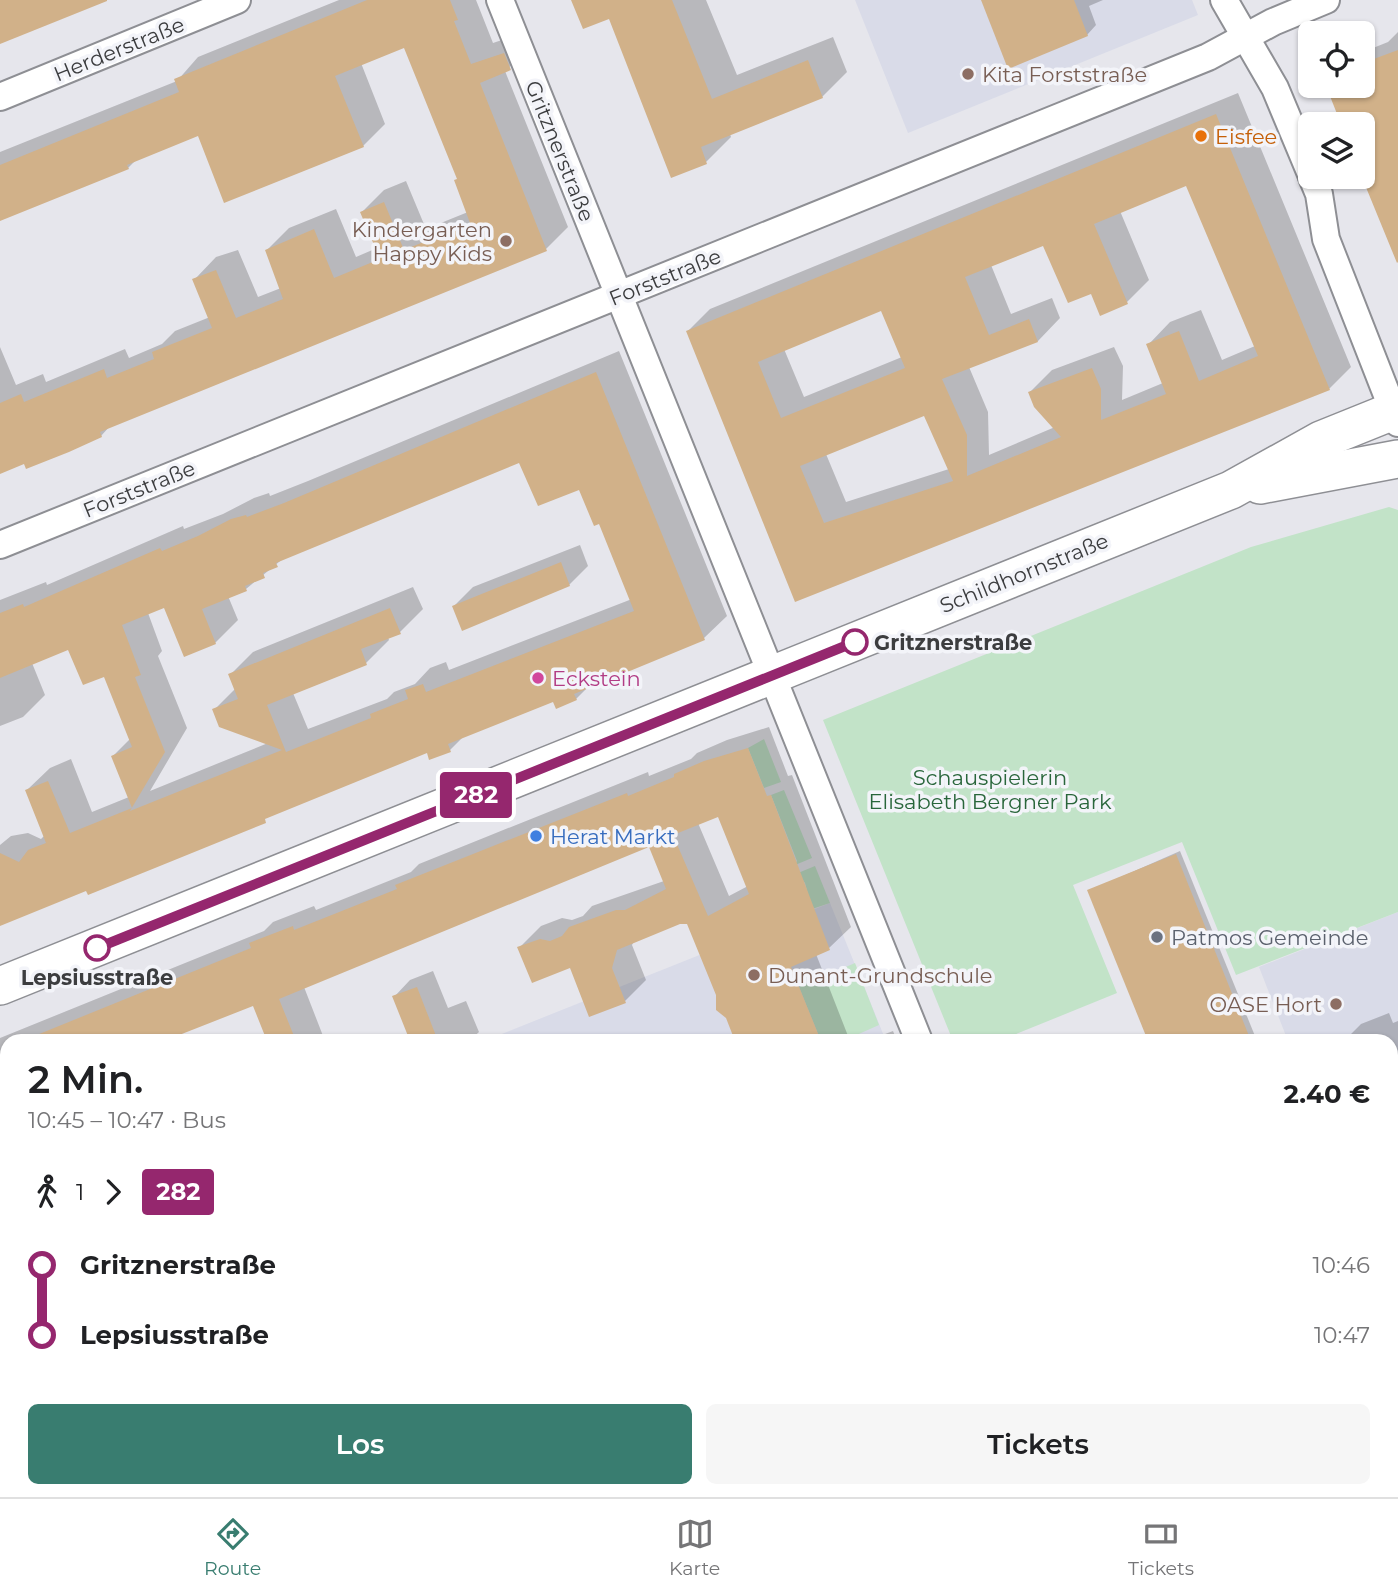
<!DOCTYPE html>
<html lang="de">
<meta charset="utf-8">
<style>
body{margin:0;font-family:Montserrat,sans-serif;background:#f6f6f6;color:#202124;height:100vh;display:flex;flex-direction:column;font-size:26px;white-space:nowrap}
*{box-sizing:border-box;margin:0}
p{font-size:23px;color:#757577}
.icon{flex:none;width:38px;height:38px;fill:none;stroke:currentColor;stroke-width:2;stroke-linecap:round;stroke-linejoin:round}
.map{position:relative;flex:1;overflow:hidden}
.sheet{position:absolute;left:0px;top:1034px;width:1398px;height:464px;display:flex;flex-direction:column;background:#fff;border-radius:21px 21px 0 0;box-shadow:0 2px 5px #0004}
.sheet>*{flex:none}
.badge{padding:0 14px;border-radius:5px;font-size:24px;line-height:46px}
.buttons{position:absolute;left:1298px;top:21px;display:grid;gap:14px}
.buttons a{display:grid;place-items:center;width:77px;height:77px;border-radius:10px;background:#fff;box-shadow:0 2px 5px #0004;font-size:35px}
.map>.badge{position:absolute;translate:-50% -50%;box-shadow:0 0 0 4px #fff}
.legs{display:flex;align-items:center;gap:10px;height:77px;padding:0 28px;font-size:23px}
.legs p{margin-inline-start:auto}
.overview{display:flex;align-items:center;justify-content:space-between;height:119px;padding:0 28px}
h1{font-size:38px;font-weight:600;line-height:52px}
.button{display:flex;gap:14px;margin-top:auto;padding:14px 28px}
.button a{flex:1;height:80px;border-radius:10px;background:#397d70;color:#fff;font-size:28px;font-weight:600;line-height:80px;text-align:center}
.button a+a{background:#f6f6f6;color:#202124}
ul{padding:0 28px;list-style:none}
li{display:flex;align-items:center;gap:24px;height:70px;font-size:26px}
li i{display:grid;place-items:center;width:10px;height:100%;margin:0 9px;background:currentColor}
li i::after{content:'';width:18px;height:18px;margin:-9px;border:5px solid;border-radius:50%;background:#fff}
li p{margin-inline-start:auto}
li:first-child i{background:linear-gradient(#0000 50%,currentColor 0)}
li:last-child i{background:linear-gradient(currentColor 50%,#0000 0)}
.tab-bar{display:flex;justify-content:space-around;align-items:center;height:98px;border-top:2px solid #e0e0e0;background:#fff;font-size:19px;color:#757577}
.tab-bar a{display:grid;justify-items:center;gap:4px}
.tab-bar .current{color:#397d70}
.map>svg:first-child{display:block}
.built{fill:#d9dbe8}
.green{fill:#c2e3c8}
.shadow{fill:#0003;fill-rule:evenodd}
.building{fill:#d1b189;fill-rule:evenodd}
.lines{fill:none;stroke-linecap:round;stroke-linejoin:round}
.minor-casing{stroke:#8e8f94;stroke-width:30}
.secondary-casing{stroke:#8e8f94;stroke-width:40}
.minor{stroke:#fff;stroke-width:26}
.secondary{stroke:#fff;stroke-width:37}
.line-1-casing{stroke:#fff;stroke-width:16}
.line-1{stroke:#95276e;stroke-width:10}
.education-dot{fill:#8d6e63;stroke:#f3f4f9;stroke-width:2.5}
.food-dot{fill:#e8710a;stroke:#f3f4f9;stroke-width:2.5}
.stop-1-dot{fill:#fff;stroke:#95276e;stroke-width:3.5}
.hotel-dot{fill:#d1479c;stroke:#f3f4f9;stroke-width:2.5}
.shop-dot{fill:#3f7fe0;stroke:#f3f4f9;stroke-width:2.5}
.worship-dot{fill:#6b7280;stroke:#f3f4f9;stroke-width:2.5}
.labels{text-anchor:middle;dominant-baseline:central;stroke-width:7;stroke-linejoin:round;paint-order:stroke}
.street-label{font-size:21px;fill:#3c3d3f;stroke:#f3f4f9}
.education-label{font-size:21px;fill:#785e54;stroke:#f3f4f9;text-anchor:start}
.food-label{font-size:21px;fill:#c56008;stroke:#f3f4f9;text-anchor:start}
.stop-label{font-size:21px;font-weight:bold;fill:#3c3d3f;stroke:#f3f4f9;text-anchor:start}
.hotel-label{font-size:21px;fill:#b23c85;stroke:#f3f4f9;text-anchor:start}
.park-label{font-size:21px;fill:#29663b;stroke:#f3f4f9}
.shop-label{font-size:21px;fill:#366cbe;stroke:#f3f4f9;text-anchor:start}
.worship-label{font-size:21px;fill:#5b616d;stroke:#f3f4f9;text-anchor:start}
</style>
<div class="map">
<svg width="1398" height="1497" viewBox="0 0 1398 1497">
<rect width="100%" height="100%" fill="#e6e6ec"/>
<g class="built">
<path d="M855 0H1192L1198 15 908 133Z"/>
<path d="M830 903 886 1041H484Z"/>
<path d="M1398 912V1108L1391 1111V1041H1288L1259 967Z"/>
<path d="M7 1235V1491H374L359 1497H0V1238Z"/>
</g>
<g class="green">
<path d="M1389 507 1398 510V912L1236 975 1182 842 1073 885 1117 993 999 1041H953L823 720 1251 547Z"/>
<path d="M764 739 781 782 764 788 748 748Z"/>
<path d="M784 790 812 858 795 865 797 861 771 795Z"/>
<path d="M815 866 830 903 812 909 805 883 798 873Z"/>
<path d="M855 963 879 1025 843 1041H821L799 987Z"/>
</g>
<g class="shadow">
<path d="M339 0H476L493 43 526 32 532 46 505 71 568 227 546 249 110 426 101 436 0 472V347L16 385 43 374 46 382 125 349 129 358 162 344 175 331 210 317 195 279 216 257 238 250 258 297 281 288 267 250 289 228 336 209 356 257 377 248 362 212 384 190 406 181 426 229 468 212 459 178 405 46 361 63 385 124 363 146 199 134 136 160 128 168 0 219V152L177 81 198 57Z"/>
<path d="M573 0H706L737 75 833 37 847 72 822 97 730 134 731 137 706 162 610 17Z"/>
<path d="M986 0H1103L1089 6 1096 25 1087 35Z"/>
<path d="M1398 32V260L1363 124H1344L1328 86H1363V52L1388 42Z"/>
<path d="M1238 93 1351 367 1329 389 796 600 688 331 710 309ZM1187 184 1255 346 1222 360 1201 310 1170 322 1148 345 1163 383 1122 400 1123 366 1114 347 1052 370 1030 392 1055 427 989 455 988 412 969 367 1038 341 1060 318 1052 298 1011 314 991 265 1044 243 1092 292 1127 302 1149 280 1120 211ZM882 309 902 357 804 397 784 349ZM925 413 949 469 846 502 826 454Z"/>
<path d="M619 351 727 616 704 638 589 686 576 699H554L464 736 450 750 428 751 87 888 0 919V845L11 836 28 833 41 839 45 835 27 790 50 768 71 759 92 812 129 797 113 756 131 738 105 675 69 648 32 663 45 695 23 717 0 726V600L46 582 47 585 183 526 184 529 223 514 254 498 269 493 270 496 308 481ZM520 461 580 488 600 521 632 599 449 670 446 662 430 668 415 684 394 692 387 699 308 729 293 693 366 663 389 640 388 637 400 632 423 609 413 587 253 652 230 675 236 688 214 710 268 743 150 791 187 728 158 656 162 651 148 613 165 606 215 643 238 620 228 596 246 589 285 557Z"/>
<path d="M580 545 588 566 569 585 454 606 473 587Z"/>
<path d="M769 727 788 776 792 775 851 927 829 948 816 954 850 1041H737L689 923H680L634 941 632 945 646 980 625 1001 571 966 519 948 541 926 562 918 572 920 583 916 592 906 664 881 650 845 304 987 325 1041H269L254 1003 158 1041H7V1200L0 1202V1038L264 931 273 922 314 906 316 910 411 872 419 864 486 837 648 772 649 776 691 759 697 753 727 740ZM719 814 748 886 729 896 698 823Z"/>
<path d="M1180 851 1257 1041H1150L1089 891Z"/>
<path d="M433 971 448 1008 466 1001 479 1032 469 1041H418L394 997 410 980Z"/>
<path d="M1389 1013 1393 1023 1398 1021V1096L1391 1099V1041H1348L1347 1038 1361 1024Z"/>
<path d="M893 1031 897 1041H867Z"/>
<path d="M1398 1206V1276L1391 1259V1213Z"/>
<path d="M7 1290V1491H224L218 1497H0V1292Z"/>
<path d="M1398 1423V1497H1365L1363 1491H1391V1426Z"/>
<path d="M316 1491H369L354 1497H319Z"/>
<path d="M636 1491H806L791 1497H621Z"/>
<path d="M993 1491H1079L1081 1497H996Z"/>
<path d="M1141 1491H1235L1238 1497H1144Z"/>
</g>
<g class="building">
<path d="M0 0H107V1L0 44Z"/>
<path d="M367 0H450L458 20 454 21 471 64 504 53 511 70 480 83 547 251 100 432 102 437 69 452 26 469 24 464 0 474V403L21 394 24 402 104 369 107 378 154 359 152 352 212 328 192 279 216 270 236 318 283 299 265 250 314 229 334 278 380 259 360 212 384 202 404 250 470 223 454 180 457 179 404 48 335 76 364 147 224 203 198 136 127 165 129 169 0 221V165L179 92 174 79Z"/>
<path d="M571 0H672L712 99 808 60 823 98 701 147 707 164 671 178 609 19 583 29Z"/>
<path d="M981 0H1074L1088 36 1008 69Z"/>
<path d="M1398 50V262L1397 263 1363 180V124H1341L1326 86H1363V63Z"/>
<path d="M1216 114 1330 390 795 602 686 331ZM1186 186 1258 356 1199 381 1179 331 1146 344 1166 394 1101 420V389L1092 368 1028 392 1034 407 1061 437 967 476V435L942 379 1038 342 1029 319 989 335 965 277 1043 246 1068 303 1091 294 1100 316 1128 304 1094 224ZM881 311 905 368 781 418 758 362ZM924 416 953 481 824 523 800 466Z"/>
<path d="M596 372 705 640 574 694 577 700 556 709 553 702 448 744 451 752 429 760 427 753 265 819 266 823 155 868 88 895 86 891 0 926V853L19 862 28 850 46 843 25 790 48 781 70 833 132 808 111 756 132 747 104 677 83 685 68 650 0 678V613L23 604 24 607 160 548 162 551 198 536 231 519 246 515 247 517 284 503ZM519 463 538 506 579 490 594 526 599 524 634 611 426 692 423 684 405 690 408 699 370 714 371 718 286 752 267 705 367 665 361 649 401 634 390 608 228 674 238 699 212 709 219 727 282 750 130 811 165 752 135 677 141 675 122 625 164 608 184 657 216 644 202 609 247 591 245 586 265 578 263 573 278 567 276 563Z"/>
<path d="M561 562 570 586 462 631 452 606Z"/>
<path d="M748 748 767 796 771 795 830 950 791 967 821 1041H735L726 1018 716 1010V995L687 924H680L617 950 612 968 626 1003 589 1017 570 968 532 983 517 947 540 939 550 941 562 936 569 927 616 910H625L666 889 649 847 279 999 296 1041H267L253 1006 164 1041H22L251 948 249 943 293 926 294 930 397 889 395 885 463 858 627 793 628 796 674 777V774L704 761ZM718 817 749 894 708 916 673 835Z"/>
<path d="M1176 854 1235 1001 1251 1041H1148L1087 890Z"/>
<path d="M417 987 438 1041H410L392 996Z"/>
</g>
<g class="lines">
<defs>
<g id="minor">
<path d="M500 0 919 1041"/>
<path d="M1224 0 1275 88 1311 174"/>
<path d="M0 97 237 0"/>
<path d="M1312 177 1319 194 1326 239 1398 423"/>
<path d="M0 545 1208 57 1273 22 1326 0"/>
<path d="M1391 1143 1398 1140"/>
<path d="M1103 1491 1106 1497"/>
<path d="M515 1497 530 1491"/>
</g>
<g id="secondary">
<path d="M1260 485 1398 459"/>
<path d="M0 986 1231 490 1321 440 1398 409"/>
</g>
</defs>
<use href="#minor" class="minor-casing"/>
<use href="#secondary" class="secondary-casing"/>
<use href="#minor" class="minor"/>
<use href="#secondary" class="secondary"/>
</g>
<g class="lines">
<defs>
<path id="line-1" d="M97 948 855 642"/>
</defs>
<use href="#line-1" class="line-1-casing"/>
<use href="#line-1" class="line-1"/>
</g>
<g class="education-dot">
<circle cx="968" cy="74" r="7"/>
<circle cx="506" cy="241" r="7"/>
<circle cx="754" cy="975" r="7"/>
<circle cx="1336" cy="1004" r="7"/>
</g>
<circle class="food-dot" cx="1201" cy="136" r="7"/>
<g class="stop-1-dot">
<circle cx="855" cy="642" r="12"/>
<circle cx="97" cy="948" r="12"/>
</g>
<circle class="hotel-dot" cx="538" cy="678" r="7"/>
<circle class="shop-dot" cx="536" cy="836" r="7"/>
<circle class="worship-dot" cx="1157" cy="937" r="7"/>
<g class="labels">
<g class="street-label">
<text transform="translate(119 49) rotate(-22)">Herderstraße</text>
<text transform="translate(560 151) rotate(68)">Gritznerstraße</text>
<text transform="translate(665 277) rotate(-22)">Forststraße</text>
<text transform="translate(139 489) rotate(-22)">Forststraße</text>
<text transform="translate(1024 573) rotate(-22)">Schildhornstraße</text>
</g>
<g class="education-label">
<text x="982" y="74">Kita Forststraße</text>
<text x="492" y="229" text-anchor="end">Kindergarten<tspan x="492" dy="24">Happy Kids</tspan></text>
<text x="768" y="975">Dunant-Grundschule</text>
<text x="1322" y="1004" text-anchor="end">OASE Hort</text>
</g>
<g class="food-label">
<text x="1215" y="136">Eisfee</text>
</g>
<g class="stop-label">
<text x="874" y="642">Gritznerstraße</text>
<text x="97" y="977" text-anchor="middle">Lepsiusstraße</text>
</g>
<g class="hotel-label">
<text x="552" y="678">Eckstein</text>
</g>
<g class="park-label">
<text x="990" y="777">Schauspielerin<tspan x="990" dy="24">Elisabeth Bergner Park</tspan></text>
</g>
<g class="shop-label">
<text x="550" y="836">Herat Markt</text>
</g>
<g class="worship-label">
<text x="1171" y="937">Patmos Gemeinde</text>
</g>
</g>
</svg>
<div class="buttons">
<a><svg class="icon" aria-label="locate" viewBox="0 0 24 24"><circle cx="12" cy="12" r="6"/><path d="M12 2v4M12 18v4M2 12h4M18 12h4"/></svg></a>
<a><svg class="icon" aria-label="layers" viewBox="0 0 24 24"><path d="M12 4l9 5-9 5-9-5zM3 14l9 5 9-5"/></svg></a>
</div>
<b class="badge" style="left:476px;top:795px;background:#95276e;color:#fff">282</b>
<section class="sheet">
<div class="overview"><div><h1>2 Min.</h1><p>10:45 – 10:47 · Bus</p></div><b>2.40 €</b></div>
<div class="legs"><svg class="icon" aria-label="walk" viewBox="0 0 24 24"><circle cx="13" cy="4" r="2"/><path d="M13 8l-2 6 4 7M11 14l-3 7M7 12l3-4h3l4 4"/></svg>1<svg class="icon" aria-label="forward" viewBox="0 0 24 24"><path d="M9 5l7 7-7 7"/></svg><b class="badge" style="background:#95276e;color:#fff">282</b></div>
<ul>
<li><i style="color:#95276e"></i><b>Gritznerstraße</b><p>10:46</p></li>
<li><i style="color:#95276e"></i><b>Lepsiusstraße</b><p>10:47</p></li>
</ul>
<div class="button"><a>Los</a><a>Tickets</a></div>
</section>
</div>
<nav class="tab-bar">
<a class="current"><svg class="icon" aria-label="directions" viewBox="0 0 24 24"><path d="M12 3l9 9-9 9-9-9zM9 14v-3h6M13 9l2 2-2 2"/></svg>Route</a>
<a><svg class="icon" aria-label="map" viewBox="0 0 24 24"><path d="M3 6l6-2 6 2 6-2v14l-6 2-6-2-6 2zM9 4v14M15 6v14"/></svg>Karte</a>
<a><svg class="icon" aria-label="tickets" viewBox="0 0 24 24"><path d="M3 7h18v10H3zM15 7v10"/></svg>Tickets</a>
</nav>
